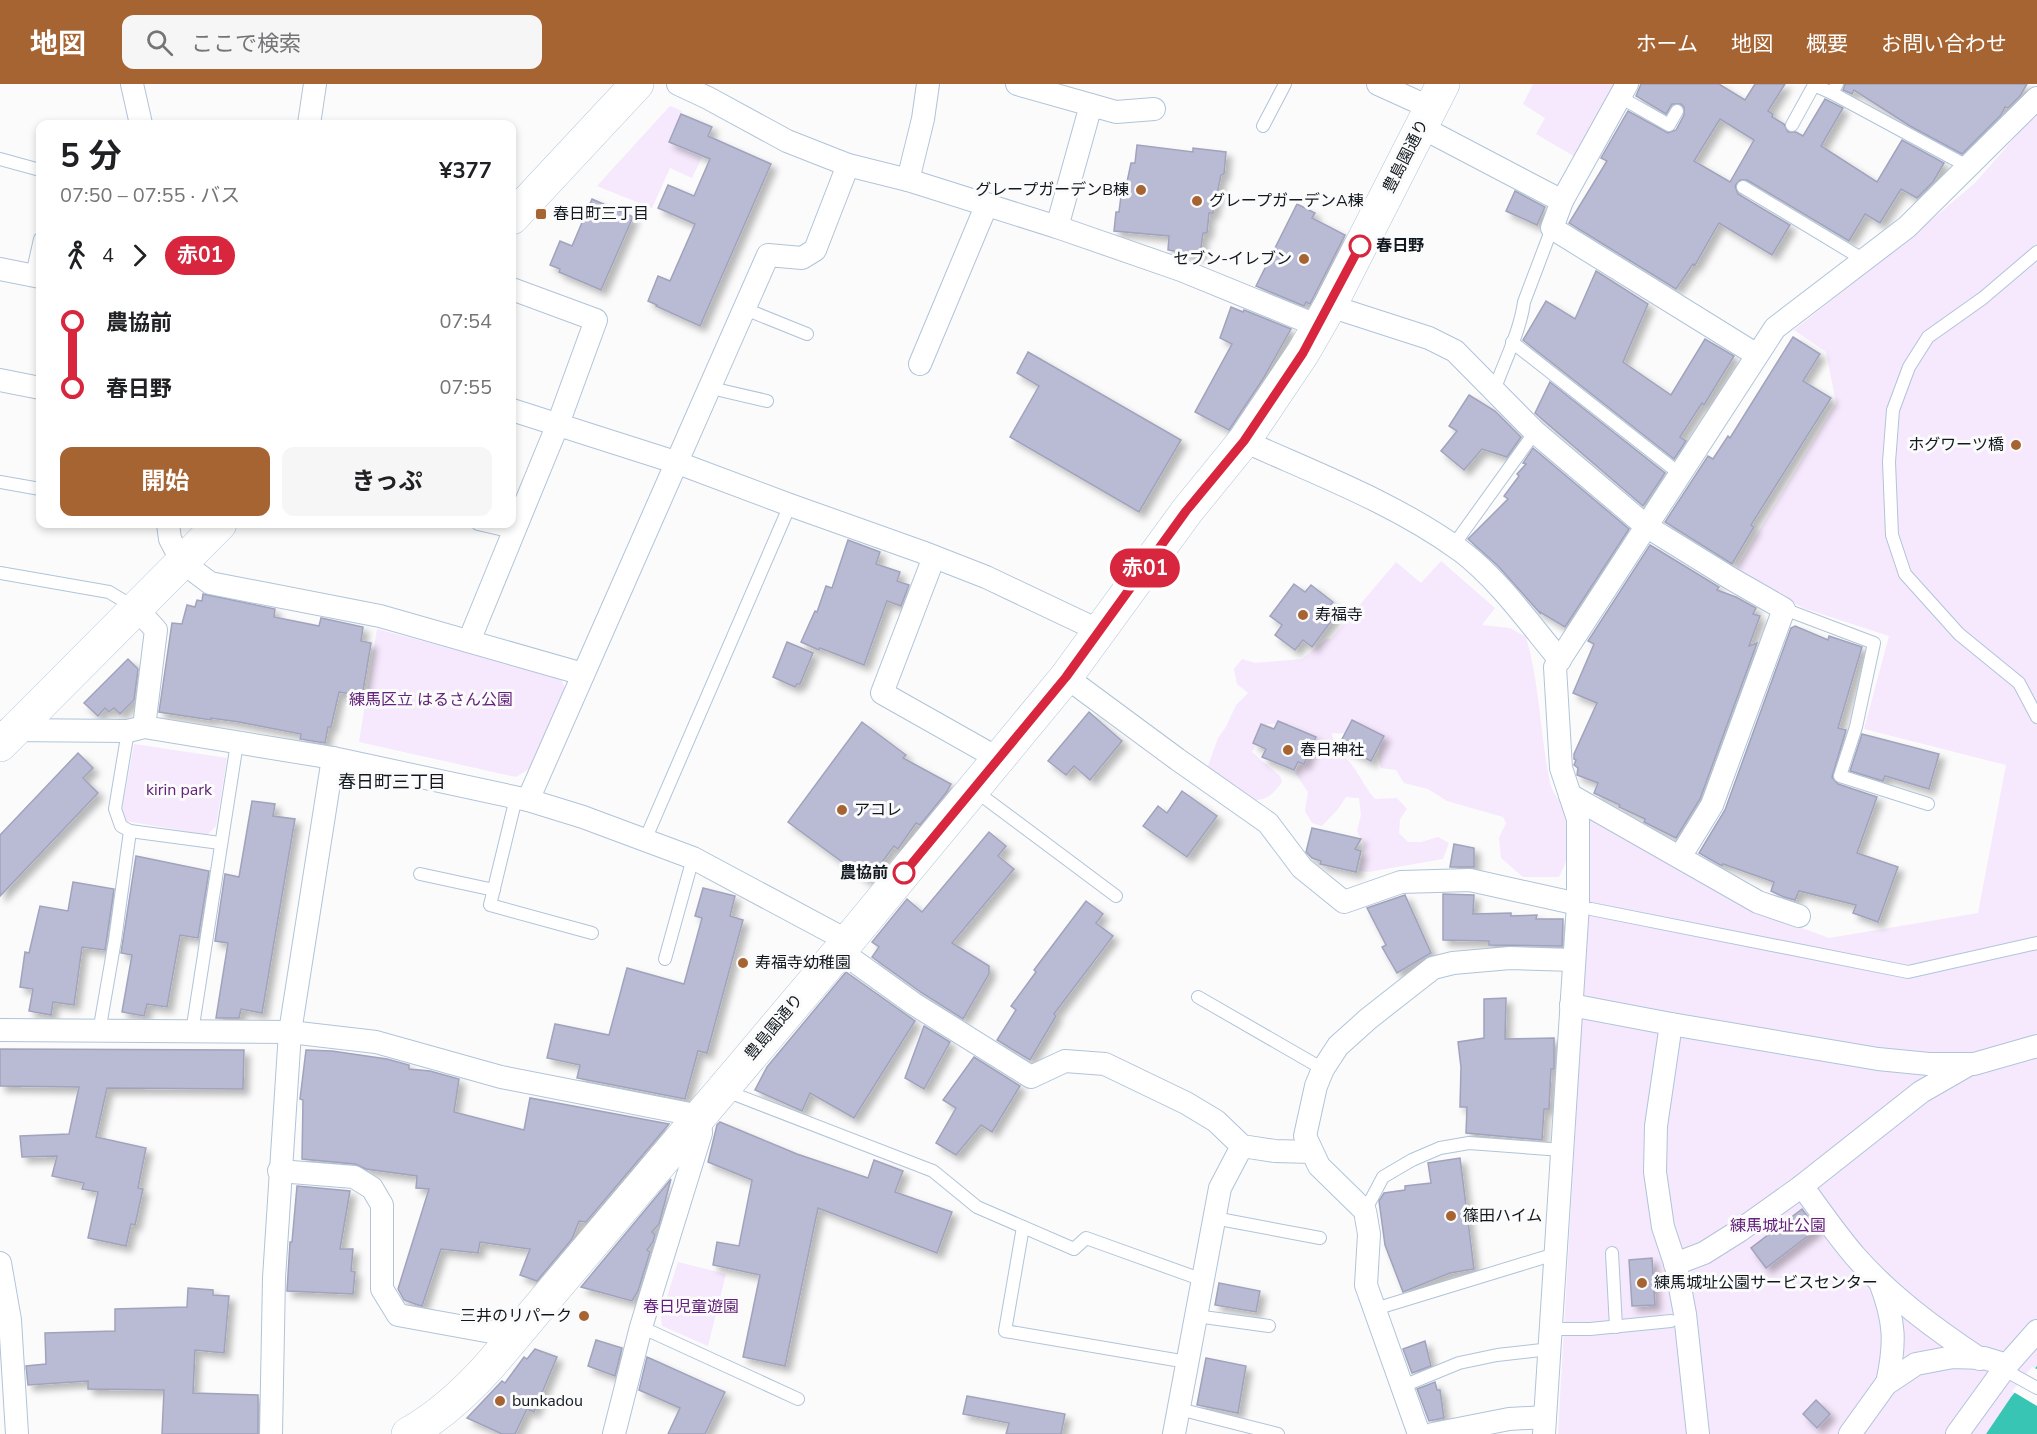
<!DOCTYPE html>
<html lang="ja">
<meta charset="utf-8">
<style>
body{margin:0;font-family:"Nunito Sans","Noto Sans JP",sans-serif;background:#f6f6f6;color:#202124;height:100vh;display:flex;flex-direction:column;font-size:22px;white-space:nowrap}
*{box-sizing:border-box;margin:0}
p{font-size:20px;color:#757577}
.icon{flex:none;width:33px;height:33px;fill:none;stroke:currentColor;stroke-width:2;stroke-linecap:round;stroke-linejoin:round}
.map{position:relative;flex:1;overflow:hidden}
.panel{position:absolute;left:36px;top:36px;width:480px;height:408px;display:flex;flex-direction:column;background:#fff;border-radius:12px;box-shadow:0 3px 9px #0003}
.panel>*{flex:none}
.badge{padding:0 12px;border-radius:20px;font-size:21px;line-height:39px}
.map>.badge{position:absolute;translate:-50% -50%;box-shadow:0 0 0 3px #fff}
.legs{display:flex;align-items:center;gap:9px;height:66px;padding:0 24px;font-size:20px}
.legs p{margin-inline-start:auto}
.summary{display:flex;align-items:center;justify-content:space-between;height:102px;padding:0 24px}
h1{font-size:33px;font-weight:700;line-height:45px}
.primary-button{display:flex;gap:12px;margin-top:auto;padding:12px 24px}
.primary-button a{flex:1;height:69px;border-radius:12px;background:#a76433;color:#fff;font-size:24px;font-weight:700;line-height:69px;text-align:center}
.primary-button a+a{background:#f6f6f6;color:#202124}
ul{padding:0 24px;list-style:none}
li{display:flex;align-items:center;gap:21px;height:66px;font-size:22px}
li i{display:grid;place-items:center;width:9px;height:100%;margin:0 8px;background:currentColor}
li i::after{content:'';width:15px;height:15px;margin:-8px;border:4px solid;border-radius:50%;background:#fff}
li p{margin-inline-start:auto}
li:first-child i{background:linear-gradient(#0000 50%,currentColor 0)}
li:last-child i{background:linear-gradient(currentColor 50%,#0000 0)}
header{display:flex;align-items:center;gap:36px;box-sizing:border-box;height:84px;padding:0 30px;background:#a76433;color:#fff}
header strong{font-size:28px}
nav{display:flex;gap:33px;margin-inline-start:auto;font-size:21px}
.search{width:420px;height:54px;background:#f6f6f6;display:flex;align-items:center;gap:15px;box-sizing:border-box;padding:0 21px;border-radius:12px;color:#757577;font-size:22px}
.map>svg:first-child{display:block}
.green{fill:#f6e8fd}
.water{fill:#38c5b3}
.pier{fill:#fbfbfb}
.building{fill:#b9bad4;stroke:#a1a3bc;stroke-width:1.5;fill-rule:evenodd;filter:url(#shadow)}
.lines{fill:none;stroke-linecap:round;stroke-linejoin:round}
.lane-casing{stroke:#b0c4d9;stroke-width:14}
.street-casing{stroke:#b0c4d9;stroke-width:24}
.secondary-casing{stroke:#b0c4d9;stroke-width:34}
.lane{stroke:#fff;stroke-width:12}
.street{stroke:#fff;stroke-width:22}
.secondary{stroke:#fff;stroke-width:33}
.line-1-casing{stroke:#fff;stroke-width:14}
.line-1{stroke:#d7263d;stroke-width:9}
.poi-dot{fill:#a76433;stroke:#fbfbfb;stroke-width:2}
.stop-1-dot{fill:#fff;stroke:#d7263d;stroke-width:3}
.labels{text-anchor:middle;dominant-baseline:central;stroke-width:6;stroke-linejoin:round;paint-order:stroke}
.street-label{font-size:16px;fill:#11181f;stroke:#fbfbfb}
.poi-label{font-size:16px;fill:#11181f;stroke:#fbfbfb;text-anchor:start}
.stop-label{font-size:16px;font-weight:bold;fill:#11181f;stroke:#fbfbfb;text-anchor:start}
.park-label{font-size:16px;fill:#63227b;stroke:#fbfbfb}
.neighbourhood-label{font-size:18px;fill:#11181f;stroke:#fbfbfb}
</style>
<header>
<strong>地図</strong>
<div class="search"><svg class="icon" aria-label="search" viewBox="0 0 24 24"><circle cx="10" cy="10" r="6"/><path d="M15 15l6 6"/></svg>ここで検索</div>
<nav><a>ホーム</a><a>地図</a><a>概要</a><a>お問い合わせ</a></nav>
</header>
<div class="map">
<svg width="2037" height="1350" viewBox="0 0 2037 1350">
<defs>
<filter id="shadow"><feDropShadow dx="5.5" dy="5.5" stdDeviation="3" flood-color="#0004"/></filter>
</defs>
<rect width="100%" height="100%" fill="#fbfbfb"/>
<g class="green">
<path d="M1533 0H1617L1577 74 1536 50 1545 34 1523 20Z"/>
<path d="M670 22 682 27 668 59 702 73 692 94 670 84 652 124 597 102Z"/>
<path d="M2037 28V1282L2011 1313 1986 1350H1558L1584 894 1588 734 1772 833 1829 854 1978 829 2006 681 1864 645 1889 552 1803 524 1736 485 1836 319 1826 268 1794 246 1911 153 1975 99Z"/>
<path d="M1441 477 1495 524 1482 541 1510 544 1526 553C1540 601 1540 650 1550 699 1553 712 1566 722 1569 735 1573 754 1568 777 1559 793H1523L1501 774 1499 754 1506 739 1503 733 1447 717 1428 705 1404 699 1396 686 1381 684 1378 672 1382 656 1353 650 1332 649 1335 666C1357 679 1359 697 1375 715L1397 714 1407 725 1400 735 1399 749 1408 758H1421L1438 753 1449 759 1443 775 1368 788 1359 787 1364 761 1357 747 1361 731 1359 714 1346 713 1338 725 1322 742 1312 739 1305 727 1308 708 1295 689 1312 663 1309 650 1289 640H1267L1252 668 1280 692 1282 698C1273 710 1267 717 1251 716L1207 685 1218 654 1226 643 1236 621 1248 609 1237 600 1234 585 1242 575 1255 579 1302 575 1326 555H1331L1396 478 1421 499Z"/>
<path d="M377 545 560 593 565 604 532 683 516 693 359 658Z"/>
<path d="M134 660 227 674 216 742 207 751 126 737 122 726Z"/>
<path d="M678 1178 726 1190 708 1262 662 1242 661 1232Z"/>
</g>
<path class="water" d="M2037 1282V1350H1986L2011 1313Z"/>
<path class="pier" d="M2032 1283 2037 1285V1322L2012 1307Z"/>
<g class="building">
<path d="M1641 0H1719L1745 16 1755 0H1785L1768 27 1773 30 1772 33 1784 40 1788 48H1796L1803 52 1825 15 1843 24 1821 62 1877 98 1902 56 1944 79 1933 98 1917 114 1901 105 1880 139 1865 130 1849 157 1747 96H1740L1735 102 1738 110 1790 141 1772 171 1719 139 1695 181 1693 180 1676 205 1569 139 1607 77 1601 74 1628 27 1668 49 1676 46 1684 31V23L1681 20H1672L1666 30 1636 12ZM1720 35 1754 56 1730 98 1694 77Z"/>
<path d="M1845 0H2027L2020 12 2008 24 2005 23 2001 31 1962 70 1910 42 1854 6 1852 10 1843 6Z"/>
<path d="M681 30 712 43 708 52 771 80 700 242 656 222 657 221 648 217 658 192 670 197 695 140 658 124 668 101 694 112 710 75 669 58Z"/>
<path d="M1137 61 1193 68V64L1226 68 1224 90 1221 91 1213 129H1209L1207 149H1203L1200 172 1168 166 1169 152 1114 147 1116 128H1119L1121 112H1124L1131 79H1135Z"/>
<path d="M1515 107 1545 123 1537 141 1506 127Z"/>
<path d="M592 115 633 133 601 206 559 188 560 185 550 181 560 157 572 162Z"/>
<path d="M1297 120 1315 129 1312 134 1345 151 1310 220 1306 218 1304 222 1256 202Z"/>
<path d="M1596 187 1648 220 1623 278 1671 311 1705 255 1734 272 1704 321 1702 319 1680 353 1686 357 1674 375 1523 256 1546 217 1575 235Z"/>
<path d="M1231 223 1243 228 1244 226 1291 245 1263 295 1229 346 1195 328 1232 260 1220 254Z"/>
<path d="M1793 253 1820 270 1803 297 1831 314 1751 441 1754 443 1732 480 1665 438 1708 372 1713 375 1728 352 1730 354Z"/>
<path d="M1028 268 1181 356 1139 428 1010 353 1039 302 1017 289Z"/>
<path d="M1550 298 1665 389 1643 422 1535 329Z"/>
<path d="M1469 311 1495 327 1521 353 1507 373 1482 365 1464 386 1441 367 1457 347 1449 342Z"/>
<path d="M1533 364 1629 445 1565 543 1540 528V529L1498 482 1468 455 1508 415 1504 412 1519 392 1517 390 1526 380 1523 379Z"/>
<path d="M848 456 880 468 876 480 900 488 897 497 909 501 901 522 887 517 864 581 820 564 819 566 801 558 815 527 817 528 826 502 832 504Z"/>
<path d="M1650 461 1719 503 1717 506 1736 513 1756 524 1753 530 1760 532 1749 562 1757 559 1700 715 1676 754 1644 738 1645 735 1619 723 1620 721 1594 709 1598 699 1577 691 1578 684 1574 681 1576 676 1574 675V670L1597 619 1573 609 1594 560 1588 557Z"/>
<path d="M1294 500 1305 508 1311 501 1333 518 1327 525 1335 532 1312 563 1303 556 1295 566 1275 551 1282 541 1270 532Z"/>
<path d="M203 510 275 525 274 533 319 542 321 534 363 543 361 557 371 559 363 607 352 606 351 610 339 608 331 643H328L325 659 300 655 301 650 239 638 211 634V636L159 628 172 539 182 540 187 521 195 523 197 516 202 517Z"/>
<path d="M1795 542 1828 556 1829 552 1862 563 1838 644 1846 646 1832 693 1838 700 1877 713 1857 769 1898 783 1878 838 1853 829 1856 821 1799 807 1795 816 1784 813 1771 807 1774 798 1723 780 1722 782 1699 769 1725 726 1791 544Z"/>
<path d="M787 558 813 569 800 600H797L795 603 773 593Z"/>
<path d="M128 575 138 585 134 616 120 630 114 624 109 628 105 624 98 632 84 619Z"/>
<path d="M1089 628 1122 657 1090 696 1074 682 1066 691 1048 677Z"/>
<path d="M1352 636 1384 652 1371 677 1339 661Z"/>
<path d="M1278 637 1316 653 1304 680 1298 678 1294 686 1262 673 1266 665 1253 659 1261 640 1274 645Z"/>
<path d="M862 638 906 671 903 674 951 700 946 709 920 741 916 739 898 765 894 762 868 797 788 738Z"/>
<path d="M1862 650 1939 670 1929 705 1885 692 1883 697 1850 687Z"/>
<path d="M78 669 93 684 83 694 98 709 0 812V751Z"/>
<path d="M1182 707 1217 732 1187 773 1143 742 1158 722 1167 729Z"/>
<path d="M252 717 275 720 273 732 295 735 262 929 241 925 239 934H216L228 859 215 857 225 790 239 793Z"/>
<path d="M1312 744 1361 755 1355 765 1361 767 1356 788 1320 780 1321 777 1312 774 1306 768Z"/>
<path d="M989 748 1006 762 998 772 1014 785 952 859 989 882V890L963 935 922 909 872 873 879 863 872 858 907 815 922 828Z"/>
<path d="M1454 760 1474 764V783H1450Z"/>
<path d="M136 772 209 787 198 854 180 851 167 923 147 920 144 932 122 928 132 871 121 869Z"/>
<path d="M73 798 114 805 105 866 82 863 74 921 53 918 51 931 29 927 33 905 20 903 25 868 29 869 40 822 68 827Z"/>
<path d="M703 804 735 812 730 832 743 836 707 969 698 967 685 1015 577 994 580 981 547 974 555 940 609 951 627 884 684 900 702 834 695 832Z"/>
<path d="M1443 810 1474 811 1473 830 1511 829V832L1537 831 1536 835H1563L1562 862 1489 861V857L1443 856Z"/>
<path d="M1405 811 1431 869 1397 889 1382 863 1386 861 1367 824Z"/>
<path d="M1086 817 1103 830 1096 839 1113 852 1054 930 1056 932 1030 976 997 956 1016 926 1011 922 1036 888 1034 886Z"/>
<path d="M846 888 915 937 854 1034 810 1009 802 1027 755 1006 767 983Z"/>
<path d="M1506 914 1505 955 1554 954V985H1551L1549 1025H1544L1542 1056 1466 1049 1467 1023H1460L1461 983 1458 958 1484 954V915Z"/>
<path d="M924 942 950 958 924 1005 905 994Z"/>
<path d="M0 965 244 966 243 1005 107 1004 96 1053 146 1064 138 1104 143 1105 135 1141 131 1140 126 1162 88 1154 98 1108 82 1105 84 1099 52 1092 57 1072 22 1073 20 1052 69 1050 79 1003 0 1002Z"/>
<path d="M306 966 332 967 387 975 409 981V985L430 987 459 995 454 1028 524 1046 530 1014 669 1040 586 1138 579 1137 572 1155 537 1197 520 1191 530 1165 480 1158 478 1169 441 1165 422 1222 418 1221 404 1216 398 1205 429 1105 416 1104 417 1092 366 1085 355 1080 302 1075 303 1016 300 1015Z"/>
<path d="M974 973 1020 1002 992 1048 981 1041 956 1071 936 1059 956 1024 943 1016Z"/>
<path d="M720 1038 797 1070 868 1094 874 1076 903 1087 895 1108 952 1128 937 1169 818 1124 785 1282 743 1273 760 1191 713 1181 717 1158 739 1162 752 1096 708 1078 717 1041Z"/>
<path d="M1460 1074 1474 1185 1450 1189 1403 1208 1385 1161 1379 1117 1384 1109 1405 1106V1102L1431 1099 1428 1079Z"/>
<path d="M671 1095 659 1140 652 1148 655 1151 653 1158 647 1166 650 1168 638 1207 632 1217 581 1203Z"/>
<path d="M297 1102 350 1107 340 1165H353L351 1187 355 1188 353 1210 287 1207 290 1158H292Z"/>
<path d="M1802 1125 1817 1145 1766 1184 1751 1164Z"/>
<path d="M1652 1174 1655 1221 1632 1222 1629 1176Z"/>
<path d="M1219 1199 1260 1207 1256 1228 1215 1221Z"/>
<path d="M188 1204 213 1206V1211L229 1212 224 1269 195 1266 193 1309 258 1311V1350H162L164 1306 88 1305V1297L28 1301 26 1282 46 1280 45 1249 115 1247V1225L187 1223Z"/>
<path d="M596 1256 622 1264 615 1292 588 1282Z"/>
<path d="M1425 1257 1431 1282 1412 1289 1403 1265Z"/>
<path d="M535 1265 557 1273 534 1328 527 1325 515 1350H502L467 1334 502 1297 505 1299 524 1273 527 1275Z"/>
<path d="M647 1273 725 1308 705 1350H668L680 1324 639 1306Z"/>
<path d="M1206 1274 1246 1282 1238 1329 1197 1321Z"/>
<path d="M1435 1298 1437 1306H1440L1444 1334 1429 1337 1417 1305Z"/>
<path d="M967 1312 1065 1330 1061 1350H1006L1009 1339 963 1330Z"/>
<path d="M1816 1316 1830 1330 1817 1344 1803 1330Z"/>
</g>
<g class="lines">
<defs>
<g id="lane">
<path d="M1837 0 1832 9 1969 83"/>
<path d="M1620 13 1669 41 1677 27"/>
<path d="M1792 41 1814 1 1832 9"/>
<path d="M1263 42 1285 0"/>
<path d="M0 75 40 86"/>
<path d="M1743 103 1864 176"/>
<path d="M2037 168 1983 214 1928 253 1909 283 1893 326 1889 378 1892 451 1905 490 1959 550 2019 599 2037 633"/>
<path d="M32 191 40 155"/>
<path d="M745 225 807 250"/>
<path d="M1512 258 1680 390"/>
<path d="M711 304 767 317"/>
<path d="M1494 307C1504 278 1520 248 1524 218L1552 144"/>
<path d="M0 398 40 405"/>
<path d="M478 440 513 448"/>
<path d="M1453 462 1535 348"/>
<path d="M0 489 109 508 134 523"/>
<path d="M1784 525 1874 559 1856 643 1840 692 1928 720"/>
<path d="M974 706 1116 812"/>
<path d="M516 714 490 821 592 849"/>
<path d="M130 747 220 759"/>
<path d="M645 756 790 421"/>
<path d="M420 790 494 806"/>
<path d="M1591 825 1908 888 2037 859"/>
<path d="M665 875 693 774"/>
<path d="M1198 913 1323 985"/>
<path d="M99 948 115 856 130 747 121 742 115 725 128 647"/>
<path d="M192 948 237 659"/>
<path d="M726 1007 933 1087 977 1123 1074 1165 1086 1154 1203 1196"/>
<path d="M1365 1127 1383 1093 1412 1076 1440 1064 1469 1059 1562 1066"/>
<path d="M1214 1134 1320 1154"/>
<path d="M1023 1143 1005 1247 1187 1278"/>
<path d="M1612 1169 1616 1243"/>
<path d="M1375 1225 1555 1170"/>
<path d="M1196 1232 1269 1242"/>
<path d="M641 1243 798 1315"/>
<path d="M1551 1245H1590L1671 1237"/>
<path d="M2010 1289 2037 1304"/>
<path d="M1403 1302 1459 1279 1497 1271 1550 1265"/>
<path d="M1179 1325 1278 1350"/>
</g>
<g id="street">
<path d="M132 0 141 40"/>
<path d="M678 0 708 14 787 57 848 81 908 96 1057 143 1181 186 1318 242"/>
<path d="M1017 0 1116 28 1154 25"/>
<path d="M1378 0 1431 24"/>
<path d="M1627 0 1562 117 1552 144 1757 271"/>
<path d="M309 40 315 0"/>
<path d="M1421 43 1562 117"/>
<path d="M908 96 923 35 928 0"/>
<path d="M1057 143 1091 21"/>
<path d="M0 185 40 193"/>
<path d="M1330 222 1429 254 1455 267 1535 348 1646 442 1730 494 1784 525 1712 721 1680 773"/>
<path d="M920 280 987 120"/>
<path d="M0 296 40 304"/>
<path d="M512 326 678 379 790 421 922 468 986 493 1100 547"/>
<path d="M1244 357C1317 390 1395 419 1461 467 1499 496 1529 539 1560 576"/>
<path d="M168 440 170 455 182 478 210 499 380 532 583 590"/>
<path d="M934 473 882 609 999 675"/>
<path d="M136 524 156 546 144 643"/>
<path d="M469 557 558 340 596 236 512 205"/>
<path d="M1066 593 1177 675 1268 739 1302 784 1344 818 1401 798 1470 796 1578 820"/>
<path d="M7 646 128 647 144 643 333 674 528 716 583 733 693 774 848 857"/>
<path d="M1570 711 1758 818 1799 832"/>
<path d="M528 716 768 171 802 174 815 166 848 81"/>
<path d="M839 866 914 920 1031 993 1065 977 1105 980 1186 1019 1216 1037 1242 1062 1275 1067 1311 1068"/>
<path d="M1571 921 1671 940 1878 975 1929 980H1974L2037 962"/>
<path d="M1671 940 1656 1042 1655 1088 1663 1143 1676 1182 1685 1230 1698 1350"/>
<path d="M0 946 290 948 376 958 501 993 700 1032 701 1049 641 1243 614 1350"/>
<path d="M279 1087 354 1093 372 1104 382 1121V1205L398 1231 514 1252"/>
<path d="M1802 1102C1819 1125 1836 1150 1855 1172 1890 1212 1935 1245 1980 1275"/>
<path d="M0 1179 10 1236 17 1350"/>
<path d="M1675 1180 1704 1169 1739 1147 1802 1102 1921 1008 1968 981"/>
<path d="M1880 1198C1895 1237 1896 1259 1887 1299"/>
<path d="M271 1350 274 1194 290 948 333 674"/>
<path d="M1174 1350 1220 1104 1242 1062"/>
<path d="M1419 1350 1366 1201 1369 1150 1365 1127 1319 1082 1305 1052 1316 1002 1323 985 1338 962 1368 935 1433 884 1453 879 1510 874 1573 876"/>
<path d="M1433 1350 1509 1335 1545 1333"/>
<path d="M1544 1350 1578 820V735L1561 684 1555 583 1775 244 1907 143 2037 14"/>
<path d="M1850 1350 1886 1300 1916 1280 1953 1273 1984 1274 2007 1281"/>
<path d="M1957 1350 2007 1281 2037 1247"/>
</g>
<g id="secondary">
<path d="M512 134 637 0"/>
<path d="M0 661 220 440"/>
<path d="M408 1350C440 1332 467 1307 491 1280L848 857 1066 593 1187 427 1244 357 1303 269 1330 222 1443 0"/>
</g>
</defs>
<use href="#lane" class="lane-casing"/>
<use href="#street" class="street-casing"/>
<use href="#secondary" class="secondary-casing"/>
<use href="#lane" class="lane"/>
<use href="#street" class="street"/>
<use href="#secondary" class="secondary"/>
</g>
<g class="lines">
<defs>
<path id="line-1" d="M904 789 1066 593 1186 427 1244 357 1303 269 1360 162"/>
</defs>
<use href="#line-1" class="line-1-casing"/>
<use href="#line-1" class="line-1"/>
</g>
<g class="poi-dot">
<circle cx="1141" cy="106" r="6"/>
<circle cx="1197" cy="117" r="6"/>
<rect x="535" y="124" width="12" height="12" rx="3"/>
<circle cx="1304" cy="175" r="6"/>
<circle cx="2016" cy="361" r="6"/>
<circle cx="1303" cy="531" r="6"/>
<circle cx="1288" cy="666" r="6"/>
<circle cx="842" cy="726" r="6"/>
<circle cx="743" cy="879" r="6"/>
<circle cx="1451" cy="1132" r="6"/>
<circle cx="1642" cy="1199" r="6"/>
<circle cx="584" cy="1232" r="6"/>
<circle cx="500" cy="1317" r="6"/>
</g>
<g class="stop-1-dot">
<circle cx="1360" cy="162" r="10"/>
<circle cx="904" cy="789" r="10"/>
</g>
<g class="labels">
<g class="street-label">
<text transform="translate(1406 72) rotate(-63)">豊島園通り</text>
<text transform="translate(774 943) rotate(-50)">豊島園通り</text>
</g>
<g class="poi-label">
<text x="1129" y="106" text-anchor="end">グレープガーデンB棟</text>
<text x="1209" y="117">グレープガーデンA棟</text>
<text x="553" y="130">春日町三丁目</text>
<text x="1292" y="175" text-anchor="end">セブン-イレブン</text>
<text x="2004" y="361" text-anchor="end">ホグワーツ橋</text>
<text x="1315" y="531">寿福寺</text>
<text x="1300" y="666">春日神社</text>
<text x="854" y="726">アコレ</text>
<text x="755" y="879">寿福寺幼稚園</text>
<text x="1463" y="1132">篠田ハイム</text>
<text x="1654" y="1199">練馬城址公園サービスセンター</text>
<text x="572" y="1232" text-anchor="end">三井のリパーク</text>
<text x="512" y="1317">bunkadou</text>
</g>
<g class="stop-label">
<text x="1376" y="162">春日野</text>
<text x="888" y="789" text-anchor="end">農協前</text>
</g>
<g class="park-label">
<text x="431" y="616">練馬区立 はるさん公園</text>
<text x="179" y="706">kirin park</text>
<text x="1778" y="1142">練馬城址公園</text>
<text x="691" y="1223">春日児童遊園</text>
</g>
<g class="neighbourhood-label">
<text x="392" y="698">春日町三丁目</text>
</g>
</g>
</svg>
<b class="badge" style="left:1145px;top:484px;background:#d7263d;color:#fff">赤01</b>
<section class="panel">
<div class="summary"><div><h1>5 分</h1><p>07:50 – 07:55 · バス</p></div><b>¥377</b></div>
<div class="legs"><svg class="icon" aria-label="walk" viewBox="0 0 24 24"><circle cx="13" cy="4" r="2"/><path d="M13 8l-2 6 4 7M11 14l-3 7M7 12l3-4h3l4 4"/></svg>4<svg class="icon" aria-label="forward" viewBox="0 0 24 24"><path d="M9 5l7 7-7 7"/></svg><b class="badge" style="background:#d7263d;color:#fff">赤01</b></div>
<ul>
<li><i style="color:#d7263d"></i><b>農協前</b><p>07:54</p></li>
<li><i style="color:#d7263d"></i><b>春日野</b><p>07:55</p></li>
</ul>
<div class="primary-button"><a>開始</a><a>きっぷ</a></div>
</section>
</div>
